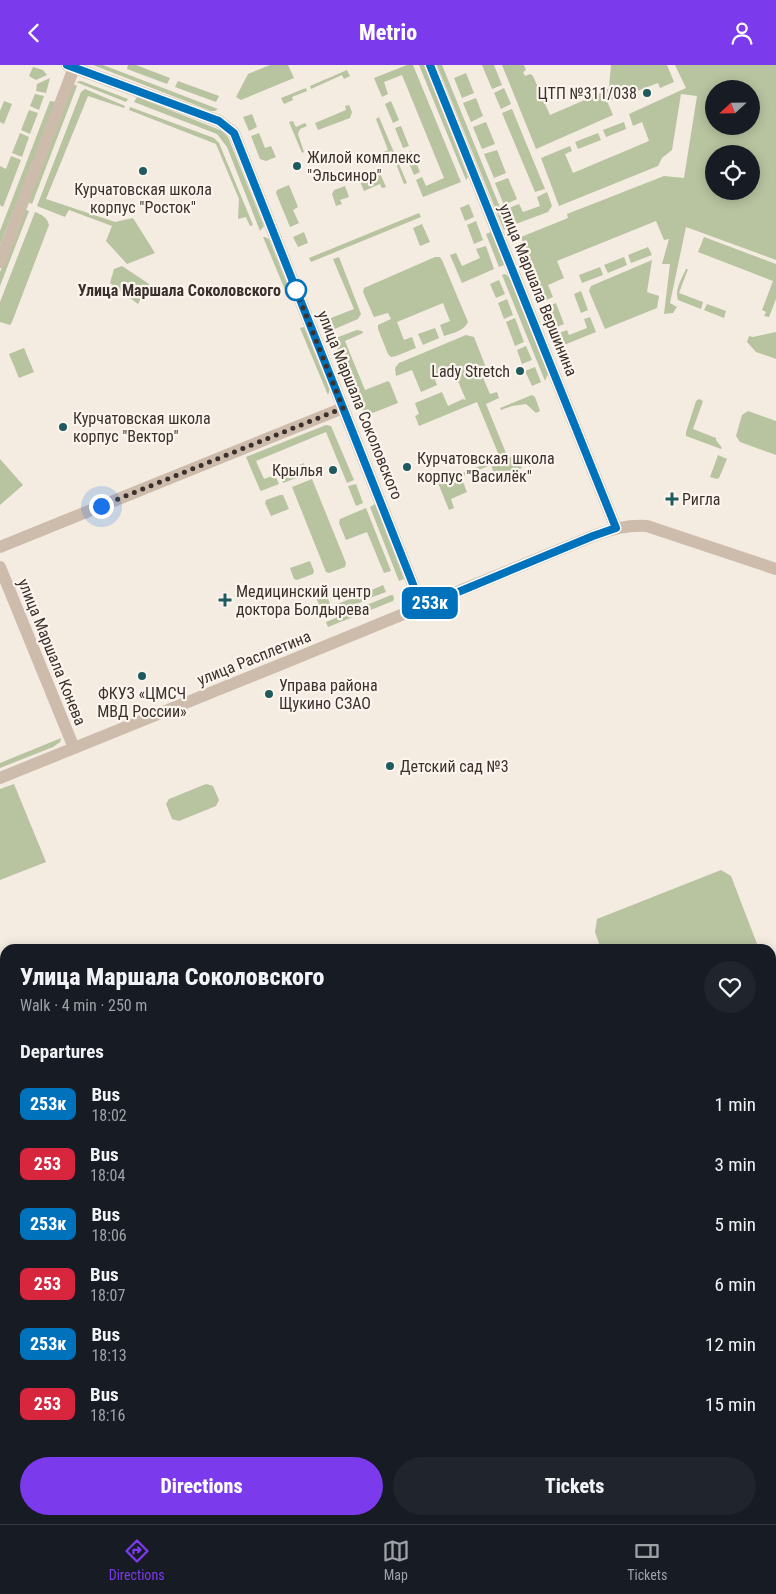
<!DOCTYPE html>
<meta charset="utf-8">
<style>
body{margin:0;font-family:"Roboto Condensed",sans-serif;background:#20242c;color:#f1f3f6;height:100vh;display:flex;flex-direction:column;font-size:19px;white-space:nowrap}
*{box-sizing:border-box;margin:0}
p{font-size:16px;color:#9ea1a6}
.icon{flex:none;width:28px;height:28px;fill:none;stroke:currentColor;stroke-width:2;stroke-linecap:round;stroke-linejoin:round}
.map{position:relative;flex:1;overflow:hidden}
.sheet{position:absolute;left:0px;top:879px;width:776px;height:581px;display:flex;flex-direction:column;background:#171b24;border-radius:15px 15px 0 0;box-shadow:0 2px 12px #0003}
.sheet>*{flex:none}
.badge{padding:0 10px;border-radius:8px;font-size:18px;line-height:32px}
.needle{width:32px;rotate:248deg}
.fabs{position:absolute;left:705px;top:15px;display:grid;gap:10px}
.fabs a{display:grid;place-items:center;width:55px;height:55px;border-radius:50%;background:#171b24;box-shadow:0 2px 12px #0003;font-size:25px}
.you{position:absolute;width:25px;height:25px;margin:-12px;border:4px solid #fff;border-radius:50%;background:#1a73e8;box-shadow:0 0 0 8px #1a73e833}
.map>.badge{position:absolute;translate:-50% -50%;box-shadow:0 0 0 2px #fff}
h2{padding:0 20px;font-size:19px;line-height:45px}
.round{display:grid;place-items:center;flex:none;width:52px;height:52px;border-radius:26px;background:#20242c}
.overview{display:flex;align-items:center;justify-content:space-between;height:85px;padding:0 20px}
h1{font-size:24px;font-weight:800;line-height:38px}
.button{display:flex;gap:10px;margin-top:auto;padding:10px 20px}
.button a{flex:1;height:58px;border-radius:30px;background:#7c3aed;color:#fff;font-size:20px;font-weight:800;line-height:58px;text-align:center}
.button a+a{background:#20242c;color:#f1f3f6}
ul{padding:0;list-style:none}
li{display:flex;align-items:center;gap:15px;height:60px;padding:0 20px}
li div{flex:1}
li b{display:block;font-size:19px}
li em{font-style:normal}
li .badge{min-width:55px;font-weight:700;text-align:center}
header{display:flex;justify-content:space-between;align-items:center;height:65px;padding:0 20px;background:#7c3aed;color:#fff;font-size:22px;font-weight:800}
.dock{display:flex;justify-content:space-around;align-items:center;height:70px;border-top:1px solid #363941;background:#171b24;font-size:14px;color:#9ea1a6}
.dock a{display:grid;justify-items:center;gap:2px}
.dock .active{color:#7c3aed}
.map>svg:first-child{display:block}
.green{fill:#b8c4a0;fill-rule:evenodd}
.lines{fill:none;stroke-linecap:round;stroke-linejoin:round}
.minor{stroke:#cdbbac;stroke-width:12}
.tertiary{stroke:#cdbbac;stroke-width:12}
.line-casing{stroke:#fff;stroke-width:11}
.line{stroke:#0072bc;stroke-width:8}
.walk{stroke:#3b302b;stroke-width:5;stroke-dasharray:0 9}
.poi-dot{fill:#1f5a5e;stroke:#fbf5ee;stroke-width:2}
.stop-dot{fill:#fff;stroke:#0072bc;stroke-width:2.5}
.labels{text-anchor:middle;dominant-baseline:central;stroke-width:4.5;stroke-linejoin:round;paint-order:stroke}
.poi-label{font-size:16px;fill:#3b302b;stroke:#fbf5ee;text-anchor:start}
.stop-label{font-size:16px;font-weight:bold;fill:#3b302b;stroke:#fbf5ee;text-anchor:end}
.street-label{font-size:16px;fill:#3b302b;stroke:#fbf5ee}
</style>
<header><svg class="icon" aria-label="back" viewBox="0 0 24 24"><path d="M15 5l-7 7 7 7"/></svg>Metrio<svg class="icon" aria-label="person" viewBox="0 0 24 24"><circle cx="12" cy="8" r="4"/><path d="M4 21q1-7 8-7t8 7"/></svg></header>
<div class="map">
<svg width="776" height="1459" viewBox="0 0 776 1459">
<rect width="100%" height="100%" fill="#f4ebe1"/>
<g class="green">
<path d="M93 0H103L218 44 215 46H211Z"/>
<path d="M128 0H136L170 13 167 19 127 4Z"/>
<path d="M270 0H288L294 13 241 35 236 32 248 9Z"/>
<path d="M407 0H413L461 117 423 132 416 115 422 112 426 121 444 113 402 10 384 17 388 29 382 32 374 13Z"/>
<path d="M419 0H424L468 112 466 115Z"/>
<path d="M437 0H442L508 162 504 165Z"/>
<path d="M482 0H494L502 20 492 24Z"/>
<path d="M502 0H524L526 5 523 7 525 11 530 9 533 11 550 50 601 28 609 23 611 0H667L674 17 660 23 658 18 632 28 607 36 613 50 536 84Z"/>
<path d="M675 0H776V195L686 162 670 238 677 242 673 248 664 249 670 199H662L669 174 664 175 656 156 557 196 564 213 548 220 553 232 546 235 521 172 568 153 567 149 664 111 684 113 697 31 681 29 672 85 662 93 658 101 559 141 541 93 570 81 572 86 565 89 573 108 649 76 642 57 633 61 629 49 686 23ZM714 24H751V61H714ZM714 89H751V126H714Z"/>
<path d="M33 2 43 5 47 10 36 15 29 11Z"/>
<path d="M347 5 350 11 344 14 342 10 311 24 310 21Z"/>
<path d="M466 8 474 28 462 33 454 13Z"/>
<path d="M50 13 46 28 36 26 37 19Z"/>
<path d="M81 16 128 34 126 37 76 17Z"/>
<path d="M178 16 219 31 216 37 175 22Z"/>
<path d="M73 19 77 21 32 139 28 137Z"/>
<path d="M306 23 307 26 292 32 293 35 284 39 281 33Z"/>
<path d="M504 23 511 39 501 44 494 28Z"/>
<path d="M85 24 125 41 124 43 88 31 46 134 115 157 133 153 155 188 127 199 106 176 112 161 69 145 65 152 37 141 81 27Z"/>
<path d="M35 29 44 31 39 45 30 41Z"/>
<path d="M137 32 215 63 222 66 228 72 264 161 260 166 227 82 217 69 134 37Z"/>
<path d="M476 33 483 51 471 57 463 38Z"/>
<path d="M4 36 12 39 4 59 0 57V46Z"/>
<path d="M50 36 56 37 0 180V166Z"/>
<path d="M391 36 399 55 393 58 385 39Z"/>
<path d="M349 40 352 47 350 53 318 65 315 58 346 45 345 41Z"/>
<path d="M130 42 214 73 219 78 253 160 250 161 246 152 238 154 239 134 216 79 129 45Z"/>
<path d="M512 44 545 124 535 127 502 48Z"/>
<path d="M29 45 38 48 30 69 21 65Z"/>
<path d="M252 49 257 62 249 66 243 52Z"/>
<path d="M379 52 407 118 404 119 391 86 380 91 381 94 377 96 374 90 388 85 376 54Z"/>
<path d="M293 56 296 62 305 58 307 61 300 64 298 69 304 87 302 88 289 57Z"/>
<path d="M486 57 495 79 482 84 473 62Z"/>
<path d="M624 57 626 64 606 72 603 65Z"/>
<path d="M401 61 409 81 403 83 395 63Z"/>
<path d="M20 68 29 72 22 92 12 88Z"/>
<path d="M259 68 265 83 271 81 276 92 266 96 260 94 251 71Z"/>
<path d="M598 68 601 75 578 84 575 77Z"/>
<path d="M497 85 506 108 494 113 484 89Z"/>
<path d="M411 86 420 107 414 110 405 89Z"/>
<path d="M11 91 21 95 3 142 0 140V101L6 104Z"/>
<path d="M375 108H380L386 122 382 123 380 119 364 126 359 114Z"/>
<path d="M508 113 517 134 504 140 495 118Z"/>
<path d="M289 120 298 142 293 145 299 158 290 162 276 128 277 125Z"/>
<path d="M345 121 349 132 340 135 342 139 336 141 332 129 334 125Z"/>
<path d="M547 127 552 141 548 147 513 160 506 144 519 139 523 147 540 141 537 132Z"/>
<path d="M469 139 474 152 465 156 460 143Z"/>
<path d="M24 144 29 146 0 221V207Z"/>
<path d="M35 147C42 150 47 152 49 160L12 257 10 260 0 257V237Z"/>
<path d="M419 148 421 152 311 197 309 193Z"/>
<path d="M476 156 483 175 474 179 467 160Z"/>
<path d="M422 159 430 177 420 181 413 163Z"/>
<path d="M304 167 308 178 298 182 293 172Z"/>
<path d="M491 167 504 200 499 202 486 169Z"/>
<path d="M263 172H265L269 174 292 231 288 232Z"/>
<path d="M704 172 776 199V234L769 252 764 251 766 247 762 245 773 216 698 187Z"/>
<path d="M486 181 494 204 462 218 450 190 456 188 462 201 480 193 476 184Z"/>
<path d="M648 182 652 190 631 198 628 190Z"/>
<path d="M339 192 361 249 358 254 330 266 326 255 354 244 333 194Z"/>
<path d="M435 192H440L442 195 468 257C464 266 453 268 444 271L440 260 450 256 443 238 397 257 404 275 412 272 416 283 396 291 391 292 388 289 378 264V260L391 254 388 248 374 252 363 227 364 223Z"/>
<path d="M624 192 627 200 608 208 604 200Z"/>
<path d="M652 195 647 227 659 231 657 243 605 264 589 226 591 221Z"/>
<path d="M122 201 149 219 138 239 110 218 114 204Z"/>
<path d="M600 202 603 210 582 218 579 210Z"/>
<path d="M686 204H688L679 228 703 237 701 244 678 235C674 225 682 213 686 204Z"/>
<path d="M505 209 509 212 548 309 545 316 502 210Z"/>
<path d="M499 215 505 229 496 233 490 219Z"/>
<path d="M581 226 588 245 581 248 574 229Z"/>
<path d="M507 234 513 250 504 254 498 238Z"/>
<path d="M556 238 564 259 557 262 549 241Z"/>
<path d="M707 239 726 246 724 253 704 245Z"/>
<path d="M590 252 596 267 564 280 559 268 567 265 569 270 587 263 584 254Z"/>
<path d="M515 253 524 277 515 281 506 257Z"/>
<path d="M304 262 329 323V327L328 330 300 263Z"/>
<path d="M435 263 439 273 423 280 418 269Z"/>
<path d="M357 265 362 266 363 268 345 276 365 325 388 316 390 318 398 338 365 351 333 274Z"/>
<path d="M776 267V294L756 287 747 277 749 271 753 272Z"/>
<path d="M466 270 474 272 485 300 481 308 490 329 497 327 499 333 486 339 508 393 517 390 522 403 496 414 491 400 461 412 467 427 451 434 454 443 449 445 438 418 500 393 477 337 419 361 415 351 419 349 415 338 442 327 448 341 463 334 466 335 454 307 435 315 437 320 421 327 412 305 396 311 395 303 399 298Z"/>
<path d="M526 281 532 295 522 299 517 285Z"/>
<path d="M24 283 34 307 19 313 9 289Z"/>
<path d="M535 302 541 317 532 321 525 306Z"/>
<path d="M532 330 535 332 540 346 536 348 526 339 512 341 501 345 500 343Z"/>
<path d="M699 334 703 336 693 364 716 373V375L722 383 721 384 686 371V367L696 336Z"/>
<path d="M748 346 776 356V390L740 377 736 371 742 350Z"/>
<path d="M326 360 331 361 354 415 347 418 326 367 256 396 264 414 275 410 279 419 261 426 260 425 246 392Z"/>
<path d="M718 390 727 394 719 413 717 414 710 412Z"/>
<path d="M0 394 23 420 0 440Z"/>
<path d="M304 398 306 407 304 410 283 418 279 408Z"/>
<path d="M312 414 346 498 345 502 329 508 326 507 292 422Z"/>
<path d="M356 419 363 438 356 441 348 421Z"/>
<path d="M280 430H283L289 444 271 451 265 438 266 435Z"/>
<path d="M375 439 404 514 399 516 370 442Z"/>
<path d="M366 443 391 506 384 508 367 467 346 475 339 458 340 454Z"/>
<path d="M310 496 314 506 313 509 297 515 294 514 290 503Z"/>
<path d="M383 520 386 527 367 534 365 528Z"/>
<path d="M323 521 334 549 327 552 323 550 314 527 315 524Z"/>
<path d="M362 529 364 536 338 546 335 540Z"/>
<path d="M391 530H393L394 533 393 536 328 562 326 557Z"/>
<path d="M61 673 60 677 53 682 0 703V698Z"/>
<path d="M14 719 46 797 0 815V724Z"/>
<path d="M206 719 213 721 219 735 216 741 179 756 172 754 166 739 169 734Z"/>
<path d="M721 805 731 811 759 884H601L595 867 597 854Z"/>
<path d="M5 926V952L0 954V928Z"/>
<path d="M771 950 776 966V991L771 993Z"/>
<path d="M5 970V998L0 1000V972Z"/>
</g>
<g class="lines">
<g class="minor">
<path d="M67 0 219 56 234 68 422 542"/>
<path d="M0 197 75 0"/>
<path d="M0 482 343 343"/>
</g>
<g class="tertiary">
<path d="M430 0 616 463"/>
<path d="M0 502 74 683"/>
<path d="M0 713 294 594 593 471C613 464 625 460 647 461L776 504"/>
</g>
</g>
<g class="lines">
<defs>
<path id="line" d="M67 0 219 56 234 68 422 542 593 471 616 463 430 0"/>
</defs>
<use href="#line" class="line-casing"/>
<use href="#line" class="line"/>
<path class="walk" d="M101 441 343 343 296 225"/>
</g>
<g class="poi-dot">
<circle cx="647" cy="28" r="5"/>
<circle cx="297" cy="101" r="5"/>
<circle cx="143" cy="106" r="5"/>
<circle cx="520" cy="306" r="5"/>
<circle cx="63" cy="362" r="5"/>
<circle cx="407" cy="402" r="5"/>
<circle cx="333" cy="405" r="5"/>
<path d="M669.5 426.5h5v5h5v5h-5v5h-5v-5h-5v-5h5z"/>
<path d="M222.5 527.5h5v5h5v5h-5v5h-5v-5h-5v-5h5z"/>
<circle cx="142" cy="611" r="5"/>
<circle cx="269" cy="629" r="5"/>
<circle cx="390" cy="701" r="5"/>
</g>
<circle class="stop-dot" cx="296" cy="225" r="10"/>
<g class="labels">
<g class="poi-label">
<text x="637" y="28" text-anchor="end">ЦТП №311/038</text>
<text x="307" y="92">Жилой комплекс<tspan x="307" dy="18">"Эльсинор"</tspan></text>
<text x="143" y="124" text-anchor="middle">Курчатовская школа<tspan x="143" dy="18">корпус "Росток"</tspan></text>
<text x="510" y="306" text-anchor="end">Lady Stretch</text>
<text x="73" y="353">Курчатовская школа<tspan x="73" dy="18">корпус "Вектор"</tspan></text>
<text x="417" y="393">Курчатовская школа<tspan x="417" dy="18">корпус "Василёк"</tspan></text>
<text x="323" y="405" text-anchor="end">Крылья</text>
<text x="682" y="434">Ригла</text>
<text x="236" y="526">Медицинский центр<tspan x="236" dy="18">доктора Болдырева</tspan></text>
<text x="279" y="620">Управа района<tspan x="279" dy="18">Щукино СЗАО</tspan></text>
<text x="142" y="628" text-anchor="middle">ФКУЗ «ЦМСЧ<tspan x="142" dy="18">МВД России»</tspan></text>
<text x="400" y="701">Детский сад №3</text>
</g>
<g class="stop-label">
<text x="281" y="225">Улица Маршала Соколовского</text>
</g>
<g class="street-label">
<text transform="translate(538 225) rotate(68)">улица Маршала Вершинина</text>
<text transform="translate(360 340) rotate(68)">улица Маршала Соколовского</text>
<text transform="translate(52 587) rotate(68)">улица Маршала Конева</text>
<text transform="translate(254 593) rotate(-22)">улица Расплетина</text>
</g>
</g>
</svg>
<div class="fabs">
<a><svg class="needle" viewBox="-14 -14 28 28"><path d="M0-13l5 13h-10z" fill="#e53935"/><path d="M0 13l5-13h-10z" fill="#9ea1a6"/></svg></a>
<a><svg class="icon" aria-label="locate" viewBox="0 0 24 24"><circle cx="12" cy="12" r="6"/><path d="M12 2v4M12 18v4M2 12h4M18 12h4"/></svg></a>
</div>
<div class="you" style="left:101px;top:441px"></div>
<b class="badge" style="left:430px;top:538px;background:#0072bc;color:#fff">253к</b>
<section class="sheet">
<div class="overview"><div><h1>Улица Маршала Соколовского</h1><p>Walk · 4 min · 250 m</p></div><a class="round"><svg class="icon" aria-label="heart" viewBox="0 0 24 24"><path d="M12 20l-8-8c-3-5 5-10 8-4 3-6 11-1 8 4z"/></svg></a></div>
<h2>Departures</h2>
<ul>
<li><span class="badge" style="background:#0072bc;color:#fff">253к</span><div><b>Bus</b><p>18:02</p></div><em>1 min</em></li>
<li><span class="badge" style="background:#d7263d;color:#fff">253</span><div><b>Bus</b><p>18:04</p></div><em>3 min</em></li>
<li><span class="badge" style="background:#0072bc;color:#fff">253к</span><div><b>Bus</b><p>18:06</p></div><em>5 min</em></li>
<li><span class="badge" style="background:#d7263d;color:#fff">253</span><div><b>Bus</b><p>18:07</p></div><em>6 min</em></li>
<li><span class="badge" style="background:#0072bc;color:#fff">253к</span><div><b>Bus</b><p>18:13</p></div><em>12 min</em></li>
<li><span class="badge" style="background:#d7263d;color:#fff">253</span><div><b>Bus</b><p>18:16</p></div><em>15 min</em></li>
</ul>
<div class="button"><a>Directions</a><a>Tickets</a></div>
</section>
</div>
<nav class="dock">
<a class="active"><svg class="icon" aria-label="directions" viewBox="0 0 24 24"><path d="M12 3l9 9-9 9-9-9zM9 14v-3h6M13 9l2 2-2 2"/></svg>Directions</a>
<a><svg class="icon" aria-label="map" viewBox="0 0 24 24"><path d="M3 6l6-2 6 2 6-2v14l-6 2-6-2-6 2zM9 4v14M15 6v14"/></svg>Map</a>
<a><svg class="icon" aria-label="tickets" viewBox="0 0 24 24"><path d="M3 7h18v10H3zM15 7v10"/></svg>Tickets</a>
</nav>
